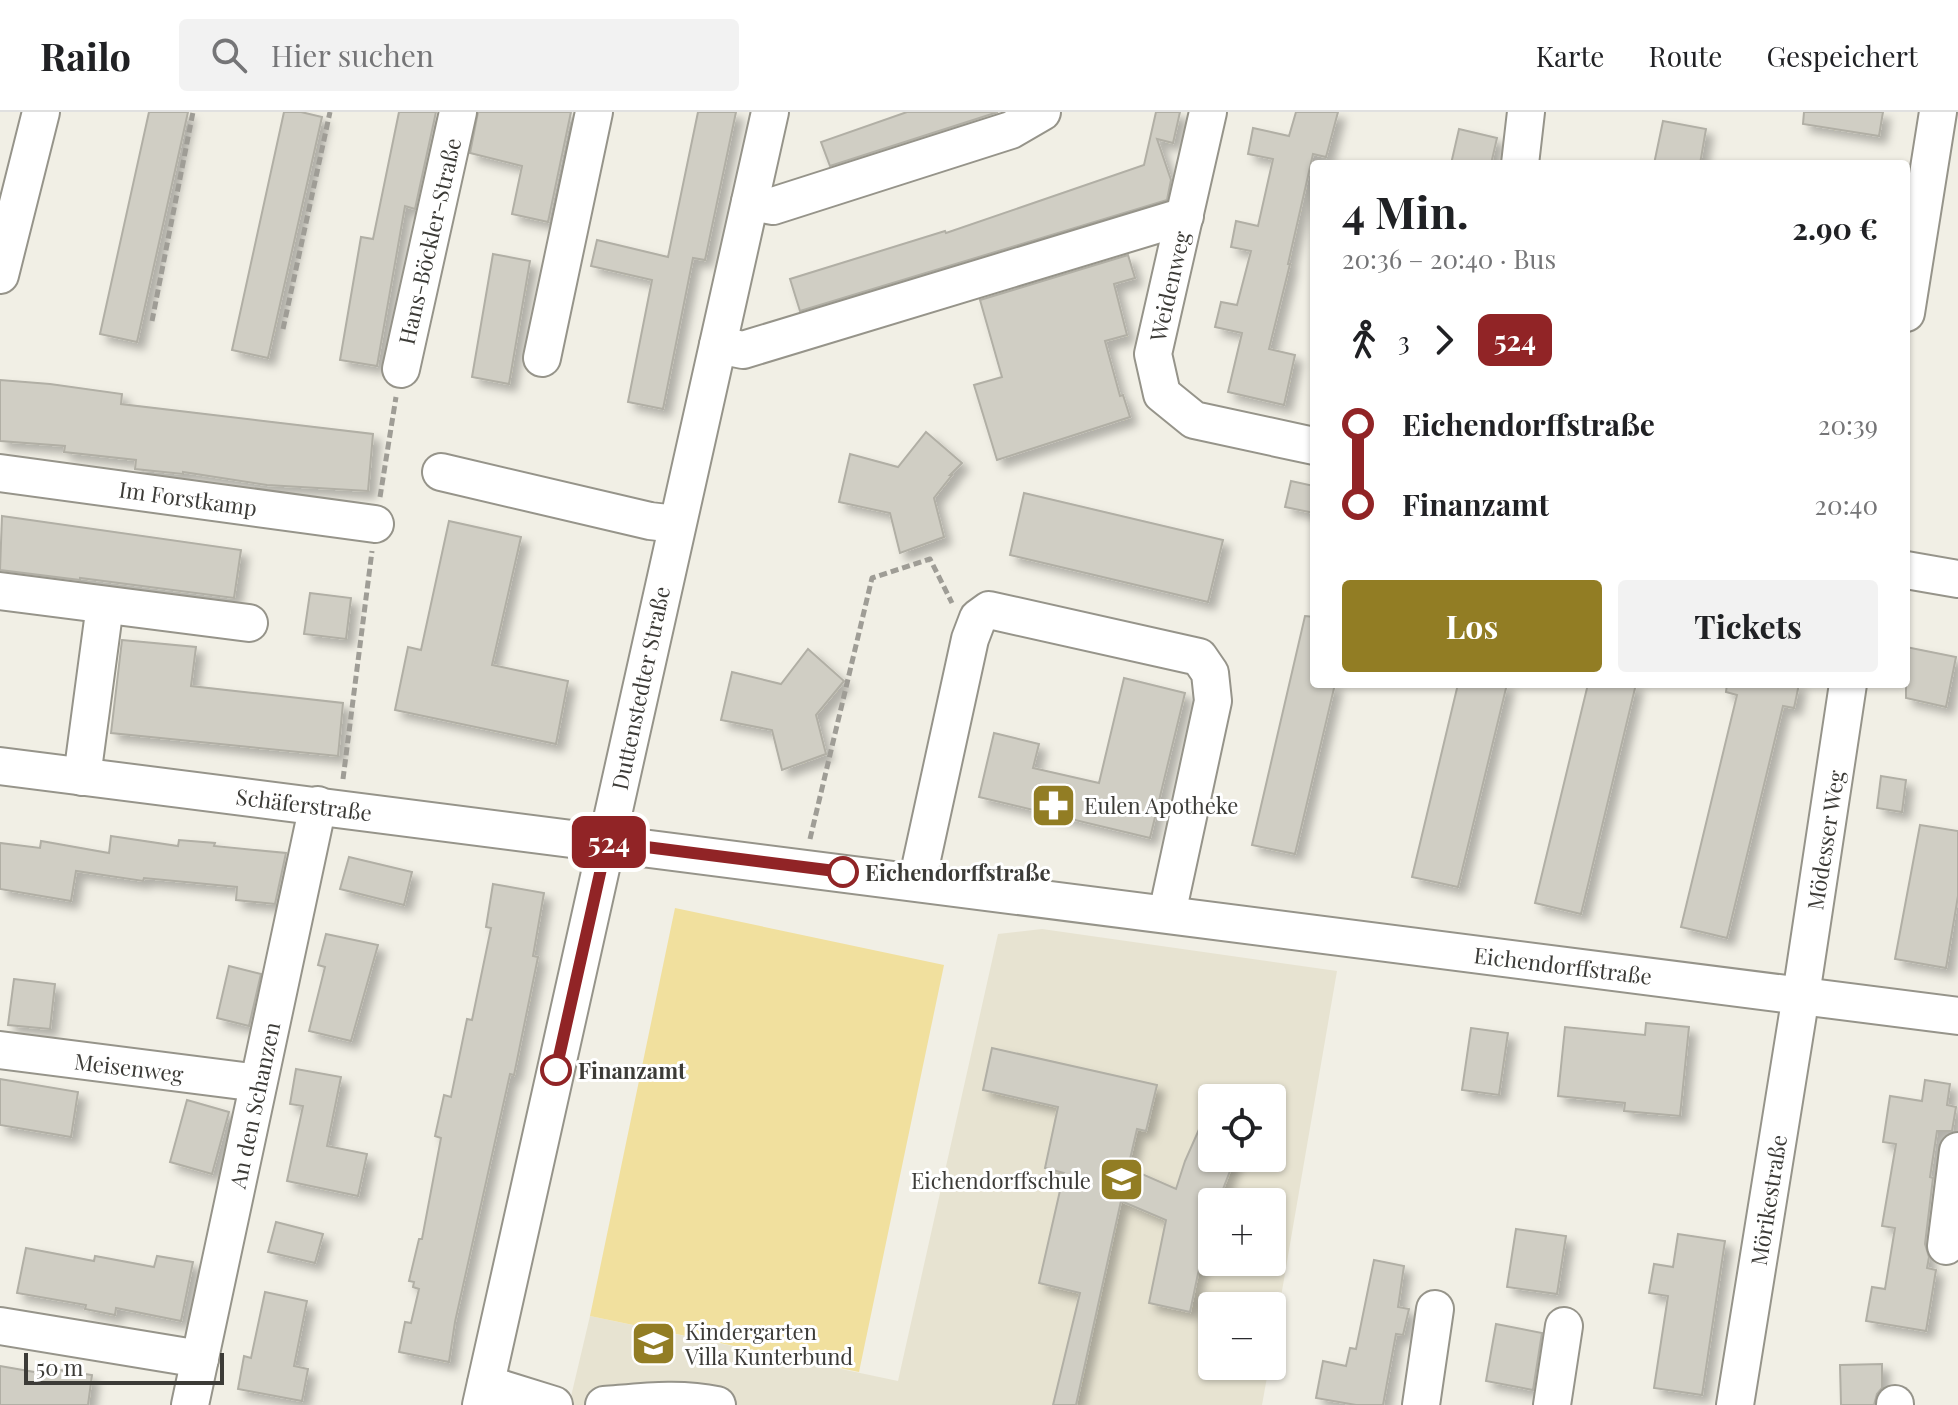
<!DOCTYPE html>
<html lang="de">
<meta charset="utf-8">
<style>
body{margin:0;font-family:"Playfair Display",serif;background:#f2f2f2;color:#202124;height:100vh;display:flex;flex-direction:column;font-size:30px;white-space:nowrap}
*{box-sizing:border-box;margin:0}
p{font-size:26px;color:#757577}
.icon{flex:none;width:44px;height:44px;fill:none;stroke:currentColor;stroke-width:2;stroke-linecap:round;stroke-linejoin:round}
.map{position:relative;flex:1;overflow:hidden}
.sheet{position:absolute;left:1310px;top:48px;width:600px;height:528px;display:flex;flex-direction:column;background:#fff;border-radius:8px;box-shadow:0 2px 6px #0004}
.sheet>*{flex:none}
.badge{padding:0 16px;border-radius:12px;font-size:28px;line-height:52px}
.fabs{position:absolute;left:1198px;top:972px;display:grid;gap:16px}
.fabs a{display:grid;place-items:center;width:88px;height:88px;border-radius:8px;background:#fff;box-shadow:0 2px 6px #0004;font-size:40px}
.scale{position:absolute;left:24px;bottom:20px;width:200px;box-sizing:border-box;padding-left:8px;border:4px solid #3c3b37;border-top:0;font-size:22px;line-height:28px;white-space:nowrap;color:#3c3b37;-webkit-text-stroke:6px #fff;paint-order:stroke}
.map>.badge{position:absolute;translate:-50% -50%;box-shadow:0 0 0 4px #fff}
.legs{display:flex;align-items:center;gap:12px;height:88px;padding:0 32px;font-size:26px}
.legs p{margin-inline-start:auto}
.headline{display:flex;align-items:center;justify-content:space-between;height:136px;padding:0 32px}
h1{font-size:44px;font-weight:700;line-height:60px}
.primary-button{display:flex;gap:16px;margin-top:auto;padding:16px 32px}
.primary-button a{flex:1;height:92px;border-radius:8px;background:#927d24;color:#fff;font-size:32px;font-weight:700;line-height:92px;text-align:center}
.primary-button a+a{background:#f2f2f2;color:#202124}
ul{padding:0 32px;list-style:none}
li{display:flex;align-items:center;gap:28px;height:80px;font-size:30px}
li i{display:grid;place-items:center;width:12px;height:100%;margin:0 10px;background:currentColor}
li i::after{content:'';width:20px;height:20px;margin:-10px;border:6px solid;border-radius:50%;background:#fff}
li p{margin-inline-start:auto}
li:first-child i{background:linear-gradient(#0000 50%,currentColor 0)}
li:last-child i{background:linear-gradient(currentColor 50%,#0000 0)}
header{display:flex;align-items:center;gap:48px;box-sizing:border-box;height:112px;padding:0 40px;background:#fff;border-bottom:2px solid #e0e0e0}
header strong{font-size:38px}
nav{display:flex;gap:44px;margin-inline-start:auto;font-size:28px}
.search{width:560px;height:72px;background:#f2f2f2;display:flex;align-items:center;gap:20px;box-sizing:border-box;padding:0 28px;border-radius:8px;color:#757577;font-size:30px}
.map>svg:first-child{display:block}
.built{fill:#e7e3d1;fill-rule:evenodd}
.green{fill:#f1e09e}
.building{fill:#d0cec4;stroke:#b1afa5;stroke-width:2;filter:url(#shadow)}
.lines{fill:none;stroke-linecap:round;stroke-linejoin:round}
.minor-casing{stroke:#96948a;stroke-width:40}
.path{stroke:#9f9d96;stroke-width:5;stroke-dasharray:8 4;stroke-linecap:butt}
.minor{stroke:#fff;stroke-width:36}
.line-1-casing{stroke:#fff;stroke-width:18}
.line-1{stroke:#912426;stroke-width:12}
.stop-1-dot{fill:#fff;stroke:#912426;stroke-width:4}
.labels{text-anchor:middle;dominant-baseline:central;stroke-width:6;stroke-linejoin:round;paint-order:stroke}
.street-label{font-size:22px;fill:#3c3b37;stroke:#fff}
.poi-label{font-size:22px;fill:#3c3b37;stroke:#fff;text-anchor:start}
.stop-label{font-size:22px;font-weight:bold;fill:#3c3b37;stroke:#fff;text-anchor:start}
</style>
<header>
<strong>Railo</strong>
<div class="search"><svg class="icon" aria-label="search" viewBox="0 0 24 24"><circle cx="10" cy="10" r="6"/><path d="M15 15l6 6"/></svg>Hier suchen</div>
<nav><a>Karte</a><a>Route</a><a>Gespeichert</a></nav>
</header>
<div class="map">
<svg width="1958" height="1293" viewBox="0 0 1958 1293">
<defs>
<filter id="shadow"><feDropShadow dx="7" dy="7" stdDeviation="4" flood-color="#0004"/></filter>
</defs>
<rect width="100%" height="100%" fill="#f1efe5"/>
<path class="built" d="M1042 817 1337 859 1272 1237V1194H1212V1254H1269L1262 1293H569L590 1204 898 1269 998 822ZM1212 986H1272V1046H1212ZM1212 1090H1272V1150H1212Z"/>
<path class="green" d="M675 796 944 853 859 1260 590 1204Z"/>
<g class="building">
<path d="M149 0H188L137 230 100 222Z"/>
<path d="M284 0H301L322 5 268 246 232 238Z"/>
<path d="M399 0H436L415 97 405 94 377 254 340 248 361 125 373 127Z"/>
<path d="M478 0H571L548 110 512 102 522 54 470 41Z"/>
<path d="M698 0H736L705 148 693 146 663 297 628 290 652 168 591 154 597 128 668 145Z"/>
<path d="M907 0H998L830 54 821 30Z"/>
<path d="M1156 0H1180L1173 31 1157 27 1171 68 1167 88 800 199 790 167 945 119 946 121 1144 53Z"/>
<path d="M1296 0H1338L1326 45 1313 42 1288 152H1290L1269 237 1295 243 1284 293 1228 280 1242 221 1215 215 1221 190 1237 193 1251 139 1231 135 1236 109 1258 114 1273 47 1248 42 1253 16 1289 24Z"/>
<path d="M1804 0H1883L1879 24 1803 12Z"/>
<path d="M1663 9 1706 17 1700 52H1654Z"/>
<path d="M1459 17 1497 26 1491 52H1451Z"/>
<path d="M493 142 530 149 509 272 472 265Z"/>
<path d="M1128 143 1135 166 1114 172 1127 223 1105 229 1120 284 1123 283 1130 305 997 348 974 273 1002 265 980 188Z"/>
<path d="M0 268 50 272 122 282 121 292 373 322 368 379 267 373 183 360V362L135 357 136 348 64 340 65 334 0 329Z"/>
<path d="M926 320 962 351 950 363H952L934 386 944 425 900 441 890 401 839 390 850 342 898 355Z"/>
<path d="M1291 369 1314 374V401L1285 395Z"/>
<path d="M1024 381 1223 428 1208 490 1010 443Z"/>
<path d="M2 404 241 438 234 486 80 466V468L0 458Z"/>
<path d="M449 409 521 425 492 553 568 569 556 632 395 598 408 535 421 538Z"/>
<path d="M310 481 351 486 346 527 304 522Z"/>
<path d="M1305 504 1314 505V572H1335L1295 742 1252 733Z"/>
<path d="M122 528 196 535 191 574 343 591 338 644 111 621Z"/>
<path d="M1906 535 1956 545 1946 595 1906 586Z"/>
<path d="M808 537 844 569 816 603 826 642 782 658 772 618 721 608 732 560 781 572Z"/>
<path d="M1124 566 1185 581 1150 726 979 685 994 621 1039 632 1033 656 1099 671Z"/>
<path d="M1458 572H1507L1458 775 1412 765Z"/>
<path d="M1588 572H1636L1581 802 1535 791Z"/>
<path d="M1727 572H1799L1794 596 1783 594 1727 826 1681 815 1737 583 1726 580Z"/>
<path d="M1881 664 1906 668 1902 700 1877 696Z"/>
<path d="M1920 713 1958 719V784L1946 856 1895 847Z"/>
<path d="M111 724 178 734 179 728 215 731 214 734 286 741 275 792 236 788 237 775 144 766 143 769 76 759 71 789 0 777V731L40 736 41 729 109 741Z"/>
<path d="M349 745 412 760 404 793 340 777Z"/>
<path d="M493 772 544 781 533 844 538 845 514 963 510 962 455 1210 449 1250 399 1240 405 1210 411 1211 419 1177 413 1175 414 1170 409 1169 419 1127H422L441 1026 435 1024 444 983 451 985 467 907 472 908 491 816 486 815Z"/>
<path d="M326 822 378 833 351 929 309 919 325 855 318 853Z"/>
<path d="M229 854 261 862 249 914 217 906Z"/>
<path d="M14 867 55 872 50 917 8 913Z"/>
<path d="M1646 911 1689 915 1680 1004 1624 999 1625 991 1558 984 1565 915 1645 923Z"/>
<path d="M1471 916 1508 921 1499 983 1462 978Z"/>
<path d="M992 936 1157 973 1146 1019 1137 1017 1128 1056 1176 1077 1185 1049 1212 988V1046H1235L1218 1090H1212V1107L1205 1128 1190 1200 1149 1191 1166 1108 1121 1089 1076 1293H1053L1080 1181 1039 1171 1064 1061 1045 1056 1058 995 983 978Z"/>
<path d="M296 957 341 965 327 1034 367 1042 358 1084 287 1069 303 994 290 992Z"/>
<path d="M0 967 78 980 71 1025 0 1013Z"/>
<path d="M1925 968 1950 972 1947 993 1956 995 1952 1019H1937L1930 1065 1933 1066 1925 1132 1929 1145 1927 1156 1936 1158 1926 1219 1866 1209 1872 1175 1885 1177 1895 1116 1882 1114 1896 1032 1883 1030 1890 984 1922 989Z"/>
<path d="M187 988 229 1000 212 1062 170 1050Z"/>
<path d="M276 1110 323 1122 315 1151 268 1140Z"/>
<path d="M1516 1117 1566 1124 1557 1182 1507 1175Z"/>
<path d="M1678 1122 1725 1129 1702 1283 1654 1276 1668 1184 1649 1181 1654 1152 1673 1155Z"/>
<path d="M26 1136 94 1149 95 1144 154 1155 157 1144 193 1150 181 1209 116 1196 115 1203 85 1197 86 1193 17 1181Z"/>
<path d="M1374 1148 1404 1154 1398 1195 1409 1197 1403 1223 1396 1222 1383 1293H1356L1316 1286 1323 1249 1346 1254 1350 1236 1356 1237Z"/>
<path d="M265 1180 307 1189 294 1254 308 1257 302 1289 238 1277 244 1244 251 1246Z"/>
<path d="M1496 1212 1542 1221 1533 1278 1486 1269Z"/>
<path d="M1882 1252V1276L1877 1282 1874 1293H1841L1840 1253Z"/>
<path d="M0 1254 46 1262 47 1256 92 1263 88 1293H0Z"/>
</g>
<g class="lines">
<defs>
<g id="minor">
<path d="M1208 0 1153 242 1162 282 1194 308 1314 334"/>
<path d="M1520 52 1526 0"/>
<path d="M750 90 773 94 1011 18 1042 0"/>
<path d="M0 163 41 0"/>
<path d="M1906 201 1938 0"/>
<path d="M718 233 743 238 1185 104"/>
<path d="M542 246 594 0"/>
<path d="M401 257 458 0"/>
<path d="M441 360 650 409 676 412"/>
<path d="M0 361 375 412"/>
<path d="M1906 458 1958 467"/>
<path d="M0 479 249 511"/>
<path d="M0 654 1958 904"/>
<path d="M82 665 105 493"/>
<path d="M917 770 970 527 978 506 989 498 1199 545 1210 561 1213 589 1167 802"/>
<path d="M0 938 258 971"/>
<path d="M1946 1134 1958 1039"/>
<path d="M0 1214 200 1247"/>
<path d="M486 1272 554 1293"/>
<path d="M190 1293 318 693"/>
<path d="M481 1293 770 0"/>
<path d="M604 1293C642 1290 679 1285 717 1293"/>
<path d="M1421 1293 1435 1197"/>
<path d="M1552 1293 1564 1214"/>
<path d="M1735 1293 1801 883 1848 572"/>
<path d="M1895 1293V1292"/>
</g>
</defs>
<use href="#minor" class="minor-casing"/>
<g class="path">
<path d="M152 209 193 0"/>
<path d="M283 217 330 0"/>
<path d="M380 385 396 285"/>
<path d="M343 667 372 439"/>
<path d="M810 727 872 466 930 447 952 491"/>
</g>
<use href="#minor" class="minor"/>
</g>
<g class="lines">
<defs>
<path id="line-1" d="M556 958 607 730 843 760"/>
</defs>
<use href="#line-1" class="line-1-casing"/>
<use href="#line-1" class="line-1"/>
</g>
<defs>
<symbol id="pharmacy-square" viewBox="-11 -11 22 22"><rect x="-9" y="-9" width="18" height="18" rx="4" fill="#927d24" stroke="#fff"/><path d="M-2-6h4v4h4v4h-4v4h-4v-4h-4v-4h4Z" fill="#fff"/></symbol>
<symbol id="school-square" viewBox="-11 -11 22 22"><rect x="-9" y="-9" width="18" height="18" rx="4" fill="#927d24" stroke="#fff"/><path d="M0-5L7-2L0 1L-7-2ZM-4 1L0 2.5L4 1V4Q0 6-4 4Z" fill="#fff"/></symbol>
</defs>
<g fill-rule="evenodd">
<use href="#pharmacy-square" x="1028" y="668" width="51" height="51"/>
<use href="#school-square" x="1096" y="1042" width="51" height="51"/>
<use href="#school-square" x="628" y="1206" width="51" height="51"/>
</g>
<g class="stop-1-dot">
<circle cx="843" cy="760" r="14"/>
<circle cx="556" cy="958" r="14"/>
</g>
<g class="labels">
<g class="street-label">
<text transform="translate(429 129) rotate(-77)">Hans-Böckler-Straße</text>
<text transform="translate(1169 174) rotate(-77)">Weidenweg</text>
<text transform="translate(188 386) rotate(8)">Im Forstkamp</text>
<text transform="translate(640 576) rotate(-78)">Duttenstedter Straße</text>
<text transform="translate(304 692) rotate(7)">Schäferstraße</text>
<text transform="translate(1825 728) rotate(-81)">Mödesser Weg</text>
<text transform="translate(1563 853) rotate(7)">Eichendorffstraße</text>
<text transform="translate(129 955) rotate(7)">Meisenweg</text>
<text transform="translate(254 993) rotate(-78)">An den Schanzen</text>
<text transform="translate(1768 1088) rotate(-81)">Mörikestraße</text>
</g>
<g class="poi-label">
<text x="1084" y="693">Eulen Apotheke</text>
<text x="1091" y="1068" text-anchor="end">Eichendorffschule</text>
<text x="685" y="1219">Kindergarten<tspan x="685" dy="25">Villa Kunterbund</tspan></text>
</g>
<g class="stop-label">
<text x="865" y="760">Eichendorffstraße</text>
<text x="578" y="958">Finanzamt</text>
</g>
</g>
</svg>
<div class="fabs">
<a><svg class="icon" aria-label="locate" viewBox="0 0 24 24"><circle cx="12" cy="12" r="6"/><path d="M12 2v4M12 18v4M2 12h4M18 12h4"/></svg></a>
<a>+</a>
<a>−</a>
</div>
<div class="scale">50 m</div>
<b class="badge" style="left:609px;top:730px;background:#912426;color:#fff">524</b>
<section class="sheet">
<div class="headline"><div><h1>4 Min.</h1><p>20:36 – 20:40 · Bus</p></div><b>2.90 €</b></div>
<div class="legs"><svg class="icon" aria-label="walk" viewBox="0 0 24 24"><circle cx="13" cy="4" r="2"/><path d="M13 8l-2 6 4 7M11 14l-3 7M7 12l3-4h3l4 4"/></svg>3<svg class="icon" aria-label="forward" viewBox="0 0 24 24"><path d="M9 5l7 7-7 7"/></svg><b class="badge" style="background:#912426;color:#fff">524</b></div>
<ul>
<li><i style="color:#912426"></i><b>Eichendorffstraße</b><p>20:39</p></li>
<li><i style="color:#912426"></i><b>Finanzamt</b><p>20:40</p></li>
</ul>
<div class="primary-button"><a>Los</a><a>Tickets</a></div>
</section>
</div>
